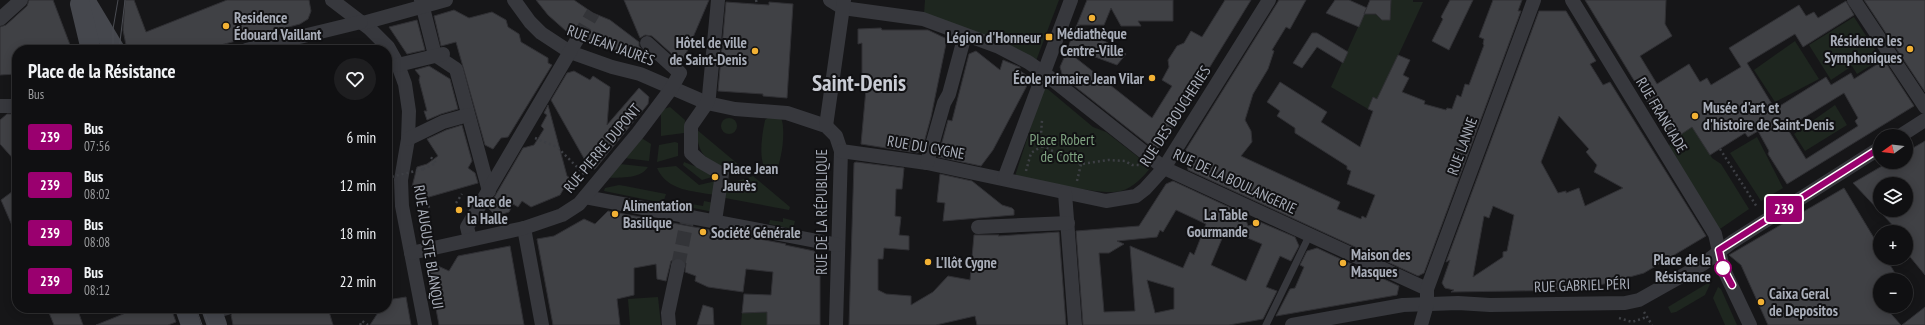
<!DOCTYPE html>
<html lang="fr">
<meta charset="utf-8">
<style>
body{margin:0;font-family:"PT Sans Narrow",sans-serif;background:#1e1e20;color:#f1f3f6;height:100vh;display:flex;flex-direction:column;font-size:15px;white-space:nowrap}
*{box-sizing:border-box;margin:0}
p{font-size:13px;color:#9c9d9f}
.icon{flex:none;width:22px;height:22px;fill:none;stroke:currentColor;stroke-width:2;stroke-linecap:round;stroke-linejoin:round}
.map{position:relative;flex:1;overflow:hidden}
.details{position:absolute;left:12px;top:45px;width:380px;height:268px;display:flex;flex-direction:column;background:#101012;border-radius:16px;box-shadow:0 2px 10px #0003,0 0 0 1px #303032}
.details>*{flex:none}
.badge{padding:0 8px;border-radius:3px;font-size:14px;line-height:26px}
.needle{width:26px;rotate:255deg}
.controls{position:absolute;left:1873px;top:129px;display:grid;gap:8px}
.controls a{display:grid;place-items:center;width:40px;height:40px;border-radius:50%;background:#101012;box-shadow:0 2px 10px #0003,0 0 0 1px #303032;font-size:20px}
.map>.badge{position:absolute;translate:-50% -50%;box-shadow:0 0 0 2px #fff}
.round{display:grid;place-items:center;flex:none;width:42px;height:42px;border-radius:21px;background:#1e1e20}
.overview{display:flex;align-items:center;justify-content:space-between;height:68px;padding:0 16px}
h1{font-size:19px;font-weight:600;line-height:30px}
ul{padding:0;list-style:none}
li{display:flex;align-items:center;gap:12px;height:48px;padding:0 16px}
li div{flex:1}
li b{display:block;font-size:15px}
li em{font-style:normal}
li .badge{min-width:44px;font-weight:700;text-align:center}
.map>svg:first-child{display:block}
.green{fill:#1e261f}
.building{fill:#404145;stroke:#303034;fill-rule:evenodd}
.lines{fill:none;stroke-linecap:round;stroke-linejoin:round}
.street-tunnel{stroke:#333438;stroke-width:14;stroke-dasharray:14 7;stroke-linecap:butt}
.path{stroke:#3d3f44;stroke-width:2.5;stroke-dasharray:2 3;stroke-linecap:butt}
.lane{stroke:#37383d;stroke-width:7}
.street{stroke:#37383d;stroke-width:14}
.secondary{stroke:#45474d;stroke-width:20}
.tram{stroke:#4a4c52;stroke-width:1}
.path-bridge{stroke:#3d3f44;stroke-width:2.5;stroke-dasharray:2 3;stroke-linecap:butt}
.line-casing{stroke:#fff;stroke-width:9}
.line{stroke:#9a006f;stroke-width:6}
.poi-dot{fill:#f2b134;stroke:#111113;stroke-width:1.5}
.stop-dot{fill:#fff;stroke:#9a006f;stroke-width:2}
.labels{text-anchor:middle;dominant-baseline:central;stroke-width:4;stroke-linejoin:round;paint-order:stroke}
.poi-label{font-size:15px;font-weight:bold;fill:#a8adb8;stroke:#111113;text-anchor:start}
.street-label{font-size:15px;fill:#a8adb8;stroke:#111113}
.park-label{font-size:15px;fill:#7fa381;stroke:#111113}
.stop-label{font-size:15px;font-weight:bold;fill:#a8adb8;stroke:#111113;text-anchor:end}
.town-label{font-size:23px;font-weight:bold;fill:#c9ccd4;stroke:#111113}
</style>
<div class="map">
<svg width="1925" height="325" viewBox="0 0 1925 325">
<rect width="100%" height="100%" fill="#161618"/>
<g class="green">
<path d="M925 0H1059L1036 61 924 14Z"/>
<path d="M1391 0H1413V2H1423L1378 99 1373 97 1368 109 1331 87 1364 14 1391 15Z"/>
<path d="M1854 17 1881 59 1857 74 1852 66 1831 80 1809 45Z"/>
<path d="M1795 41 1819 79 1775 102 1754 70Z"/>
<path d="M1044 86 1093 127 1106 132 1151 167C1144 176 1133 188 1121 191 1102 196 1037 180 1015 176Z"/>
<path d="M1835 105 1847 125 1805 151 1794 134Z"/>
<path d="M670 107 685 120 684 133 661 136V110Z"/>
<path d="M770 116 781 118C786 129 782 160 776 171H766C758 158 762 135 765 120Z"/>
<circle cx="729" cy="126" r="8"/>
<path d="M1691 122 1712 158 1721 164 1749 209 1717 231 1666 147 1677 140 1673 133Z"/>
<path d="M696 129 745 170 733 173C708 160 699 160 696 129Z"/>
<path d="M640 137 651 144 649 161 624 158Z"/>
<path d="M1757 137 1783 188 1761 201 1730 153Z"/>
<path d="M675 142 678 143V156L657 162 659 145Z"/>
<path d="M684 162 712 173V177L702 180 683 165Z"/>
<path d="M620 164 648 167C640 179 622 177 609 178Z"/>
<path d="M676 166 699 185 716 181 715 195C693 191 667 191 657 168Z"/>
<path d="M753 176 790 207 789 210 725 198C727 181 739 181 753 176Z"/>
<path d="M619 185 625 186 666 194 663 203 604 191 605 188Z"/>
<path d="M675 201 703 206 704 201 714 203 713 212 674 204Z"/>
<path d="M783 218 795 221 793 229 769 224 770 220 783 222Z"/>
<path d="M1708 283 1710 284 1705 295 1676 312 1671 313 1668 307Z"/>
<path d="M1718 287 1721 289 1737 325H1725L1713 298Z"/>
<path d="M658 297 661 325H630L628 299Z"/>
<path d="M774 312 767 325H741L742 313Z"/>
</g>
<g class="building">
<path d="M29 0H53L72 50H17V74L0 75V27L6 25 27 6Z"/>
<path d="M125 0H134L146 32 227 0H309L311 11 308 19 300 24 202 50H127L123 30Z"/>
<path d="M536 0H574L593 13 610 20 639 42V46L645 53 617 52 585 42 586 38 583 31 578 30 571 34 566 31 548 15Z"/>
<path d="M624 0H709L682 63 652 36 645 35 640 38Z"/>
<path d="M1087 0H1173V21H1138L1141 26H1121L1111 8 1104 25H1078L1126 54 1117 65 1068 47Z"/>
<path d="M1225 0H1251L1160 148 1154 149 1063 77 1060 67 1067 51 1152 118 1172 86 1162 80 1169 67 1168 60 1177 46 1184 43 1191 31 1202 37Z"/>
<path d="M1279 0H1306L1290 29 1286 27 1272 50 1274 51 1268 69 1253 94 1245 120 1251 131 1252 142 1241 156 1340 202 1337 209 1361 219 1362 216 1366 218 1375 195 1347 184 1351 171 1347 169V166L1295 133V128L1277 116 1280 111 1267 102 1280 82 1327 112 1321 122 1360 147 1373 111 1368 109 1373 97 1377 99 1398 55 1410 60 1403 75 1409 78 1402 92 1425 101 1424 104 1446 110 1447 108 1452 109 1457 95 1461 97 1465 84 1469 85 1484 45 1483 44 1484 39 1479 37 1493 0H1522L1518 11H1521L1424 273 1418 276 1188 170 1185 151Z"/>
<path d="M1335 0H1349L1367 8 1359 27 1326 13Z"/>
<path d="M1370 0H1391L1390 20H1382L1376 14H1364Z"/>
<path d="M1450 0H1473L1449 50 1432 41 1443 19 1441 17Z"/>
<path d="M1585 0H1666L1665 24 1672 36 1640 56 1657 84 1689 64 1700 82 1707 78 1711 85 1741 67 1729 48 1799 5 1806 16 1814 12 1818 18 1846 1 1854 15 1803 47 1795 34 1747 63 1775 109 1826 77 1831 85 1851 73 1854 79 1884 60 1914 106 1787 184 1768 154 1769 151 1758 131 1748 137 1745 133 1710 155 1692 127 1671 141ZM1844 93 1858 118 1855 121 1858 126 1806 159 1787 128Z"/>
<path d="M1864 0H1925V92Z"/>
<path d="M726 2 769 5V2L793 4 787 98 763 96V94L718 91Z"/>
<path d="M454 10 469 18 492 12 506 20 508 27 519 34 521 42 548 58V63L552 65 508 137 501 138 493 149 485 145 456 42 441 46 434 16Z"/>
<path d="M1539 11H1566L1596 61 1590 64 1603 85 1610 82 1706 236 1644 273 1582 290 1451 292 1454 290 1445 288 1442 283 1450 260 1446 262ZM1559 116 1589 149 1586 152 1597 165 1594 172 1623 188 1585 206 1579 188 1566 193V191L1558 193 1541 162ZM1493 206 1514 215 1507 251 1503 252V257L1473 277 1484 216 1489 218Z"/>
<path d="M417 20 425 50 407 54 389 27Z"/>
<path d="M881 28 882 30H928L947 39 931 117 922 150 917 153 861 144 866 89H862V43L858 44V29Z"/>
<path d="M1312 33H1317L1348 52 1343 63 1317 47 1302 68 1293 63Z"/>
<path d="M976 51 1000 70 1003 60 1020 67V71L1031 78 993 150 981 166 938 157 948 120 952 121 969 54Z"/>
<path d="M429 66 450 79 458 109 441 114 427 120 424 111H427L419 80 420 76 415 70Z"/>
<path d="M574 71 590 80 593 76 610 87 607 125 639 88 649 97 648 104 595 169H590L551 100 567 73Z"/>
<path d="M548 105 567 176 570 178 560 195 531 207 522 201 518 207 513 204 509 212 496 216 488 208 523 148 534 145 544 129 541 126 547 115 544 113Z"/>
<path d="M7 114H17V163L0 144V120Z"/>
<path d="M462 125 472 161 468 168 475 173 478 183 422 199 420 192 412 187 417 167 427 164 438 156 427 139 446 130Z"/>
<path d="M1925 141V275L1906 252V232H1899L1853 183 1889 162H1906V152ZM1880 184H1906V210H1880Z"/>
<path d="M856 162 904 168 902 189H896L895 216 901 217 899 235 909 236V250L884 248 883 259H878V290L886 294 911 296V305L933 292 948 276 970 280 974 235H999L998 236 1059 232 1066 325H977L975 316 936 325H849L854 163Z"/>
<path d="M940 174 972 181 1002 205 1012 208 1014 210V215L943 221 945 203 937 202Z"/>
<path d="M1173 181 1244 214 1248 226 1260 222 1295 237 1299 246 1291 261 1280 256 1266 287 1277 291 1263 319 1229 325H1083L1076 231 1139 226 1166 184ZM1176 210 1206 224 1194 255 1190 252 1183 268 1130 246 1135 311 1104 312 1099 253H1109L1124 244 1117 241 1157 237 1160 230 1163 232ZM1226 229 1262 244 1246 281 1211 265ZM1147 280 1174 288V309L1155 313Z"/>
<path d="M1844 188 1880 248V258H1886L1899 280H1880V306H1884L1901 325H1768L1741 265 1729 255Z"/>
<path d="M13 191 17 202V237L1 200Z"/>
<path d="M608 211 786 244 785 245 814 251 820 258V325H767V312L742 313 744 294 771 295 773 272 746 269 743 292 708 287 695 281 696 276 685 272 686 263 679 258 671 261 666 281 657 279 656 264 634 268V295L617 299 620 325H553L537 239 554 236 584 219 595 224Z"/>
<path d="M510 246 524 325H439L427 261 449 271 458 256Z"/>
<path d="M1317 248 1399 286 1397 295 1276 316 1290 289 1295 288 1304 267 1300 265 1307 251Z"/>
<path d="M406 297 411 325H370L381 308H387V300Z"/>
<path d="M703 305 713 308 714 325H697Z"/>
<path d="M1925 307V325H1902Z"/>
<path d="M47 308H77L83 325H54Z"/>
<path d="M138 308H171L176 322 168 325H96Z"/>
<path d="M244 308H328L333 325H233L231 315 235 310Z"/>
</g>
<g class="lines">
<g class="street-tunnel">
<path d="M578 38 593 13"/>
<path d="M678 266 688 216"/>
</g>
<g class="path">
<path d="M756 0 757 4"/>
<path d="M535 138 557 147 586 176"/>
<path d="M1042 146 1081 164 1108 160 1125 161 1132 165H1139"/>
<path d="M1720 149 1757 207"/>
<path d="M423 169 436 163 429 155"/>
<path d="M1026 171 1031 153 1042 146 1041 135 1042 120"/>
<path d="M1077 181 1081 164"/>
<path d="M456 203 462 194"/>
<path d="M428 207 430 206"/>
<path d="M387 259 388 262"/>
<path d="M1644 312 1652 325"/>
<path d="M239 313 257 308"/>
<path d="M1619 318 1632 322 1647 317"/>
<path d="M360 325 362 321 368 325"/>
</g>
<path class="lane" d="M1266 325 1310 234"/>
<g class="street">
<path d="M332 0 370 29 388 47 398 65 405 84 409 111 408 139 401 180 402 206 425 325"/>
<path d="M421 0 435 55 456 69 489 191"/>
<path d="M514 0 530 22 541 33 570 52 612 67 640 74 707 103 735 109 787 113 826 126 836 136 841 151 836 325"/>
<path d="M830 0 843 8 923 19 999 47 1028 62 1044 73 1164 168 1427 289"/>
<path d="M1572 0 1715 234 1723 268 1750 325"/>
<path d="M1854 0 1925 107"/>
<path d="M0 19 21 0"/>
<path d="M363 23 446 0"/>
<path d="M246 50 361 22"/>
<path d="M398 65 443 54"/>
<path d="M0 106H17"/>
<path d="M826 126 844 0"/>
<path d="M1900 136 1925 120"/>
<path d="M408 139 443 122 468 115"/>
<path d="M841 151 927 163 1106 201 1136 196 1145 189 1164 168 1269 0"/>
<path d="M927 163 944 103 949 94 965 35"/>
<path d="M1004 179 1071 0"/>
<path d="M1065 193 1075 325"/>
<path d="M585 197 838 245"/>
<path d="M715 221 722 174 701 162 691 153V126L707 103 709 96 718 0"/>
<path d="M978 227 1068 223"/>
<path d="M524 228 542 325"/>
<path d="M470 239 467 227 578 38"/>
<path d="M411 253 524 228 562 215 579 204 638 133 671 89 680 73 647 43"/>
<path d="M213 312 227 308"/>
<path d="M669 325 668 313 678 266"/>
<path d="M1292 325 1403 305 1458 303 1490 305 1625 303 1639 300 1703 264 1732 242 1880 148"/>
<path d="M1421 325 1427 304V289L1534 0"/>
</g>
<g class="secondary">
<path d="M85 0 115 50"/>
<path d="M80 4 91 50"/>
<path d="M185 308 191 325"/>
<path d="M211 308 217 325"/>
</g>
<g class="tram">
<path d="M113 50V29L118 0"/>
<path d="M119 50 125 0"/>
<path d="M196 308 202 325"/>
<path d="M203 308 209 325"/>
</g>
<path class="path-bridge" d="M387 178 423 169"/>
</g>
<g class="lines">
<defs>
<path id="line" d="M1732 285 1723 268 1719 250 1880 148"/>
</defs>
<use href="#line" class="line-casing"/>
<use href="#line" class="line"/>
</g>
<g class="poi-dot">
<circle cx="1092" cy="18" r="4"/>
<circle cx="226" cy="26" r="4"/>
<rect x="1045" y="33" width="8" height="8" rx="2"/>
<circle cx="1910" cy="49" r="4"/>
<circle cx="755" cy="51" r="4"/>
<circle cx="1152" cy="78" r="4"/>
<circle cx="1695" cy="116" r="4"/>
<circle cx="715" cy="177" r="4"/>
<circle cx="459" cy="210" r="4"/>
<circle cx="615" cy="214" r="4"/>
<circle cx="1256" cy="223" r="4"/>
<circle cx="703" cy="232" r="4"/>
<circle cx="928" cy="262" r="4"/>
<circle cx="1343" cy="263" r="4"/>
<circle cx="1761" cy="302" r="4"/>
</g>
<circle class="stop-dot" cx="1723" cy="268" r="8"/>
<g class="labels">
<g class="poi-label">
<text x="234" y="17">Residence<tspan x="234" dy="17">Édouard Vaillant</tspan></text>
<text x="1092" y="33" text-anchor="middle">Médiathèque<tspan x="1092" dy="17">Centre-Ville</tspan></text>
<text x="1041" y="37" text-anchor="end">Légion d'Honneur</text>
<text x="1902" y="40" text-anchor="end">Résidence les<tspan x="1902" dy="17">Symphoniques</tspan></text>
<text x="747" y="42" text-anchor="end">Hôtel de ville<tspan x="747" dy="17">de Saint-Denis</tspan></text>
<text x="1144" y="78" text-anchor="end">École primaire Jean Vilar</text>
<text x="1703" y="107">Musée d'art et<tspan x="1703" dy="17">d'histoire de Saint-Denis</tspan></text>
<text x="723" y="168">Place Jean<tspan x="723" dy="17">Jaurès</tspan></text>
<text x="467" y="201">Place de<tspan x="467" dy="17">la Halle</tspan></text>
<text x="623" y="205">Alimentation<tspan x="623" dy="17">Basilique</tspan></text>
<text x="1248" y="214" text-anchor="end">La Table<tspan x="1248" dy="17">Gourmande</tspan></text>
<text x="711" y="232">Société Générale</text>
<text x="1351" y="254">Maison des<tspan x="1351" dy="17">Masques</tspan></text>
<text x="936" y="262">L'Ilôt Cygne</text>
<text x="1769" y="293">Caixa Geral<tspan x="1769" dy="17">de Depositos</tspan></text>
</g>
<g class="street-label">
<text transform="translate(611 45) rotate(20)">RUE JEAN JAURÈS</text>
<text transform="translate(1662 115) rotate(59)">RUE FRANCIADE</text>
<text transform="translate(1175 116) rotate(-57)">RUE DES BOUCHERIES</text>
<text transform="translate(1462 146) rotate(-70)">RUE LANNE</text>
<text transform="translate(926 147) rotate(10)">RUE DU CYGNE</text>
<text transform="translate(602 148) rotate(-50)">RUE PIERRE DUPONT</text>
<text transform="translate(1235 181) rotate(25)">RUE DE LA BOULANGERIE</text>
<text transform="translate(821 212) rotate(-90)">RUE DE LA RÉPUBLIQUE</text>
<text transform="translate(429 247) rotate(81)">RUE AUGUSTE BLANQUI</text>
<text transform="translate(1582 285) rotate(-2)">RUE GABRIEL PÉRI</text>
</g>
<g class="park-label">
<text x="1062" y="139">Place Robert<tspan x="1062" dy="17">de Cotte</tspan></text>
</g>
<g class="stop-label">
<text x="1711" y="259">Place de la<tspan x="1711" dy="17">Résistance</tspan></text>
</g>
<g class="town-label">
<text x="859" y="82">Saint-Denis</text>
</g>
</g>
</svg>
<div class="controls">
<a><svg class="needle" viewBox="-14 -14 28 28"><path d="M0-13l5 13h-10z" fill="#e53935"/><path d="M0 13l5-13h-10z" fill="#9c9d9f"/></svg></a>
<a><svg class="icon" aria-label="layers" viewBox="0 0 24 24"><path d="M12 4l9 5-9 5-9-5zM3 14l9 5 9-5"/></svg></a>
<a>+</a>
<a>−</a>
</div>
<b class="badge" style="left:1784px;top:209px;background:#9a006f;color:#fff">239</b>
<section class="details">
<div class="overview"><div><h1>Place de la Résistance</h1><p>Bus</p></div><a class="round"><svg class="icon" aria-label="heart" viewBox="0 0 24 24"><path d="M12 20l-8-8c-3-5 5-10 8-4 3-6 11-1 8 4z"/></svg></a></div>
<ul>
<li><span class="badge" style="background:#9a006f;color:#fff">239</span><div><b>Bus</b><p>07:56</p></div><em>6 min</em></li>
<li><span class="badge" style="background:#9a006f;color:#fff">239</span><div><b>Bus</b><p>08:02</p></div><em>12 min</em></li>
<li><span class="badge" style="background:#9a006f;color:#fff">239</span><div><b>Bus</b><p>08:08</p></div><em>18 min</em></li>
<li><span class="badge" style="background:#9a006f;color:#fff">239</span><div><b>Bus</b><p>08:12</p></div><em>22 min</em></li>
</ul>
</section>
</div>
